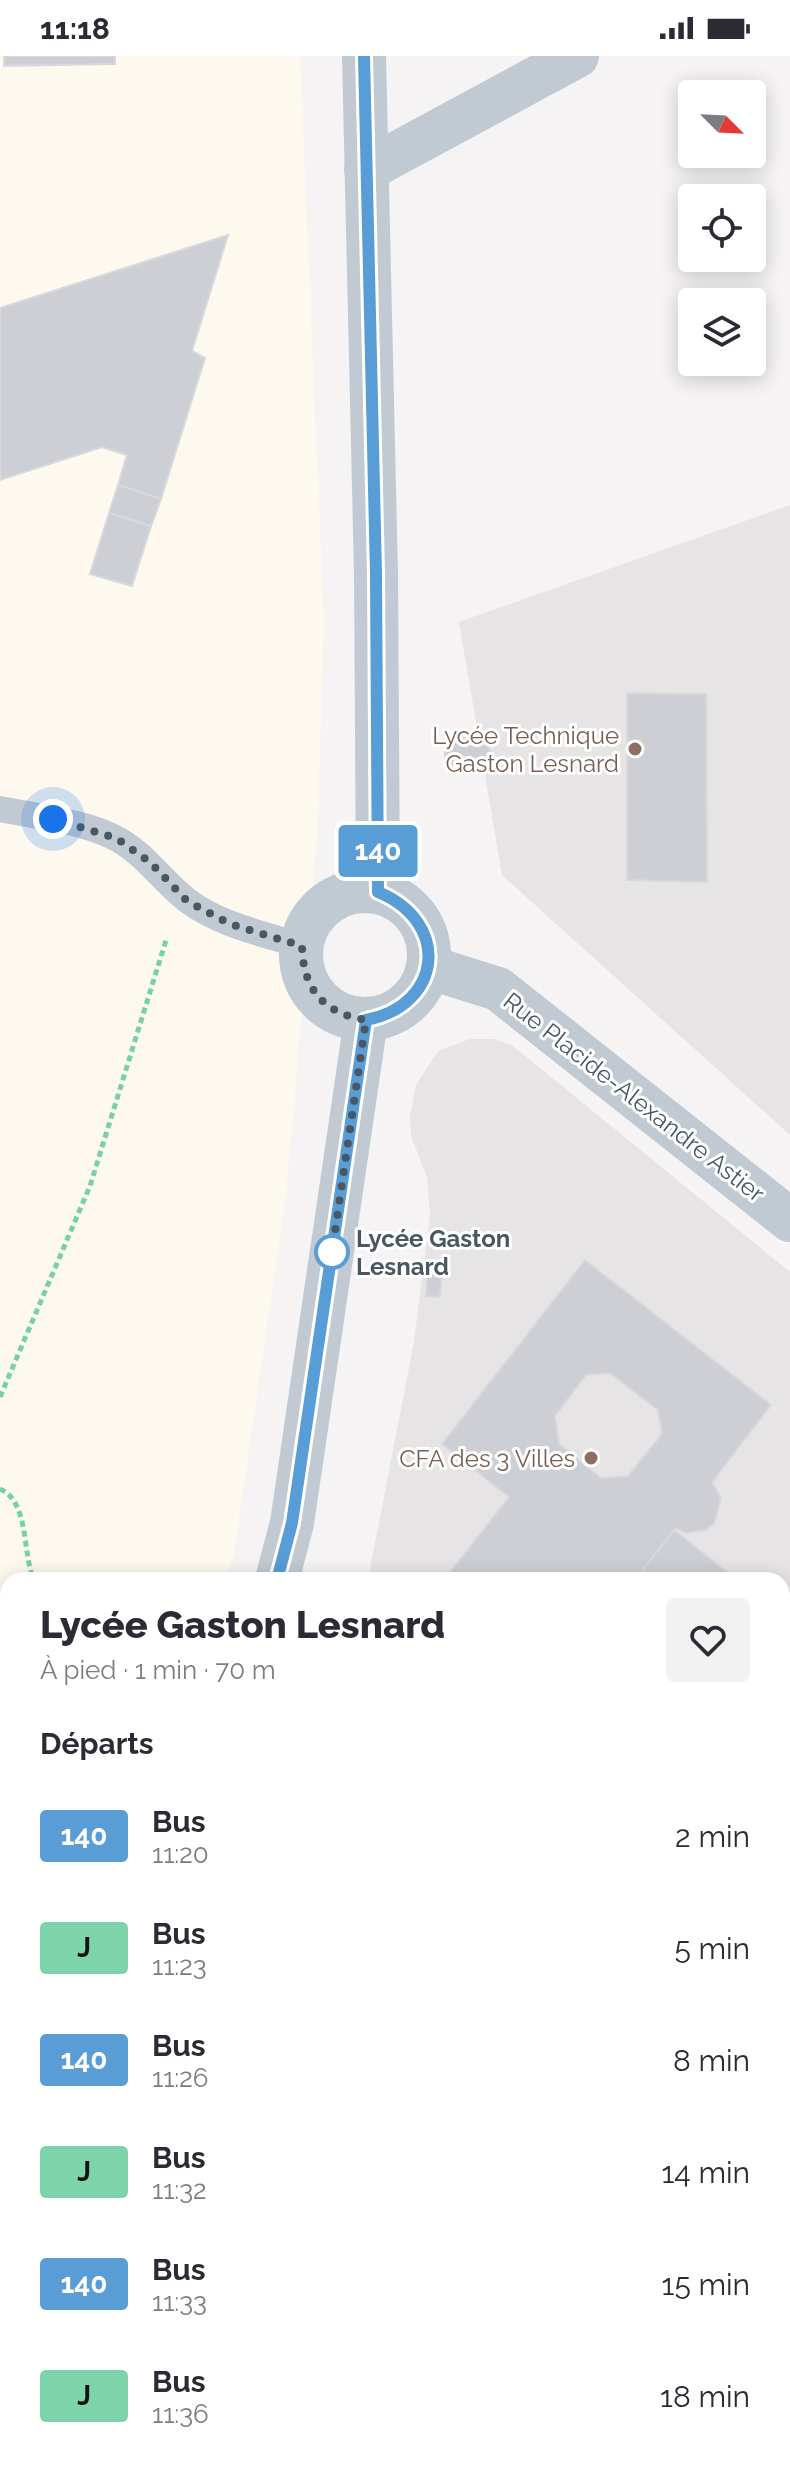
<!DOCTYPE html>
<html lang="fr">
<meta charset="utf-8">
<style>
body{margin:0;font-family:Raleway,sans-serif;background:#f2f2f3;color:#2b2b33;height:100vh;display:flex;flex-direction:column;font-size:30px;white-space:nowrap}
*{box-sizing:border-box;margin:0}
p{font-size:26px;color:#7c7c81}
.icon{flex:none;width:44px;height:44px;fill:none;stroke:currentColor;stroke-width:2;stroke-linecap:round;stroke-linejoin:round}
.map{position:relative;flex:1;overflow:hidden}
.details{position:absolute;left:0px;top:1516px;width:790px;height:898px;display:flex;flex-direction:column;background:#fff;border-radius:24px 24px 0 0;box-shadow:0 4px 20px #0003}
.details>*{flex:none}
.badge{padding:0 16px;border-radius:6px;font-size:28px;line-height:52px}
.needle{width:52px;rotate:114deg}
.fabs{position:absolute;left:678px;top:24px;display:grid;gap:16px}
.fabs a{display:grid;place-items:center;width:88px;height:88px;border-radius:8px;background:#fff;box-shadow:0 4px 20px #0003;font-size:40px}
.you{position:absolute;width:40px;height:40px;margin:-20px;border:6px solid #fff;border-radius:50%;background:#1a73e8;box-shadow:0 0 0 12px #1a73e833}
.map>.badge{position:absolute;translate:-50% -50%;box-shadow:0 0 0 4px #fff}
h2{padding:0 40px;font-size:30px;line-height:72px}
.round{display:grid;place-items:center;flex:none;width:84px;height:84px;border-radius:8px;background:#f2f2f3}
.headline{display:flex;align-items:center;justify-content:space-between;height:136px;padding:0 40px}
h1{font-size:38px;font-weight:800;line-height:60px}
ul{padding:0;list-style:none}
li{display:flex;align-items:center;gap:24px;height:112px;padding:0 40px}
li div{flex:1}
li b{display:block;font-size:30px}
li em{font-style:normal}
li .badge{min-width:88px;font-weight:700;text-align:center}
.status{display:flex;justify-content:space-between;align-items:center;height:56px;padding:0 40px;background:#fff;direction:ltr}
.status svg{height:22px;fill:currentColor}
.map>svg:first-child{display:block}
.commercial{fill:#fdf9ef}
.education{fill:#e6e4e5}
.building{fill:#cdcfd5;stroke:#d7d9de;stroke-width:2;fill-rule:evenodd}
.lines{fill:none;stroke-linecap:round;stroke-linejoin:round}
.path{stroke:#7ad0a6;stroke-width:5;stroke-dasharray:6 4;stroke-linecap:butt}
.service{stroke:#c1cad2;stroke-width:26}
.minor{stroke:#c1cad2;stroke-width:44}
.tertiary{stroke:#c1cad2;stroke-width:44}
.line-casing{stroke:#fff;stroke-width:18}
.line{stroke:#589dd6;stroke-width:12}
.walk{stroke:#4a5661;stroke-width:8;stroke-dasharray:0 14.4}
.education-dot{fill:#8d6e63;stroke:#fff;stroke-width:3}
.stop-dot{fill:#fff;stroke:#589dd6;stroke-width:4}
.labels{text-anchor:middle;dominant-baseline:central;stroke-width:6;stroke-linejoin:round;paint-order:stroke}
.education-label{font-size:24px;fill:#785e54;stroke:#fff;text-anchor:end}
.street-label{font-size:24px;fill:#4a5661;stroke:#fff}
.stop-label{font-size:24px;font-weight:bold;fill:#4a5661;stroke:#fff;text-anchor:start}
</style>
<div class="status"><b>11:18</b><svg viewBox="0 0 49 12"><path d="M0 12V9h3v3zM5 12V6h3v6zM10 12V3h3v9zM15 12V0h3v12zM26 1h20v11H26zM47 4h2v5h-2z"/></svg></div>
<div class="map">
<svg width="790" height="2413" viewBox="0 0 790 2413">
<rect width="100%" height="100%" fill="#f5f3f3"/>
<path class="commercial" d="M0 0H300L324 569 317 781 286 1139 234 1497 226 1524H8V2230L0 2250Z"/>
<g class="education">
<path d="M790 449V1079L502 819 459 566Z"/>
<path d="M470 983H495L513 990 790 1216V1582L782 1592V1524H365L369 1518 414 1286 430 1159 427 1121 411 1080 410 1060 416 1029 432 1004 440 994Z"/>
</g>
<g class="building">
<path d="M4 0H115V8L4 10Z"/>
<path d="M228 179 192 295 205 302 161 443 118 429 127 399 102 391 0 424V252Z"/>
<path d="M118 429 161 443 151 470 109 457Z"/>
<path d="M109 457 151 470 132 530 90 518Z"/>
<path d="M627 637 706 638 707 826 627 824Z"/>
<path d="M445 681 489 683 490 712 445 709Z"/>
<path d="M585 1204 771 1349 712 1426 721 1442 714 1468 705 1474 686 1477 676 1472 635 1524H444L509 1441 442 1388ZM610 1317 658 1354 662 1378 628 1420 601 1422 559 1388 555 1360 586 1319Z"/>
<path d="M428 1206H443L440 1241 426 1240Z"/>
<path d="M674 1474 737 1524H635Z"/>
<path d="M782 1559 790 1566V1582L782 1592Z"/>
<path d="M159 2406H695L690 2413H155Z"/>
</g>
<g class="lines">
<g class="path">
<path d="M0 1341 90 1130 167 881"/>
<path d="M0 1433C30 1446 22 1499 34 1524"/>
</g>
<g class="service">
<path d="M0 753C35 760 88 766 119 784 147 800 163 826 188 845 220 869 264 878 302 890"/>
<path d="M0 2294 8 2297"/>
</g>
<g class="minor">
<path d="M366 114 577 0"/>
<path d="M428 911 498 933 790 1164"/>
<path d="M782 1780 790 1737"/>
<path d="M736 2406 738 2413"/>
</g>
<g class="tertiary">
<path d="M364 0 376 518 378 836"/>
<circle cx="365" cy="899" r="64"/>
<path d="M277 1524 292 1467 366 964"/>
<path d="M0 2396 8 2376"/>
</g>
</g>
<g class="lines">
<defs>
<path id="line" d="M277 1524 292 1467 366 964C443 949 451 866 378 836L376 518 364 0"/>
</defs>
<use href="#line" class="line-casing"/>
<use href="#line" class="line"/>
<path class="walk" d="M53 763 116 782 150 806 187 845 230 868 302 890C303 933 323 957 366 964L332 1196"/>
</g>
<g class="education-dot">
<circle cx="635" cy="693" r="8"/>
<circle cx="591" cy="1402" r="8"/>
</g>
<circle class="stop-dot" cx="332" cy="1196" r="16"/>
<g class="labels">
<g class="education-label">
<text x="619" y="679">Lycée Technique<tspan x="619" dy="28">Gaston Lesnard</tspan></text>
<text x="575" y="1402">CFA des 3 Villes</text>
</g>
<g class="street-label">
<text transform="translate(634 1041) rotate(38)">Rue Placide-Alexandre Astier</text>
</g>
<g class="stop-label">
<text x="356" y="1182">Lycée Gaston<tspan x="356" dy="28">Lesnard</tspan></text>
</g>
</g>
</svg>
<div class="fabs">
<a><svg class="needle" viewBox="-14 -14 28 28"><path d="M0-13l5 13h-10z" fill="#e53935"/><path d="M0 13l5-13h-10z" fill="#7c7c81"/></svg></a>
<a><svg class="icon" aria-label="locate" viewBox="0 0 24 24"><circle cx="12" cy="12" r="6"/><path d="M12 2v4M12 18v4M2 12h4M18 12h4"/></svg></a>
<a><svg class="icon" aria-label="layers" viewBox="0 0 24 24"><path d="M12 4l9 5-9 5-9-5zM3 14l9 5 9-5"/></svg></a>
</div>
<div class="you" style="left:53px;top:763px"></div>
<b class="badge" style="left:378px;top:795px;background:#589dd6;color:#fff">140</b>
<section class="details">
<div class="headline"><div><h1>Lycée Gaston Lesnard</h1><p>À pied · 1 min · 70 m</p></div><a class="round"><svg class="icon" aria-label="heart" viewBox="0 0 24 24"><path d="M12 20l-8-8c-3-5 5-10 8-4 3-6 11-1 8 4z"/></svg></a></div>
<h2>Départs</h2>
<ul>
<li><span class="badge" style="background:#589dd6;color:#fff">140</span><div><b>Bus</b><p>11:20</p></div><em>2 min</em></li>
<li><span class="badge" style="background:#7dd3aa;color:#111">J</span><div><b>Bus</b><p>11:23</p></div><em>5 min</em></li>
<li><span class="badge" style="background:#589dd6;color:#fff">140</span><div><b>Bus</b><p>11:26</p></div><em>8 min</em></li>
<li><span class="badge" style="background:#7dd3aa;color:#111">J</span><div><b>Bus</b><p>11:32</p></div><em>14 min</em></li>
<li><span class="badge" style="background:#589dd6;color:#fff">140</span><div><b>Bus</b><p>11:33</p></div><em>15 min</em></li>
<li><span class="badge" style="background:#7dd3aa;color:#111">J</span><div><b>Bus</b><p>11:36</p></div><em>18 min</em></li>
</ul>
</section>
</div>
